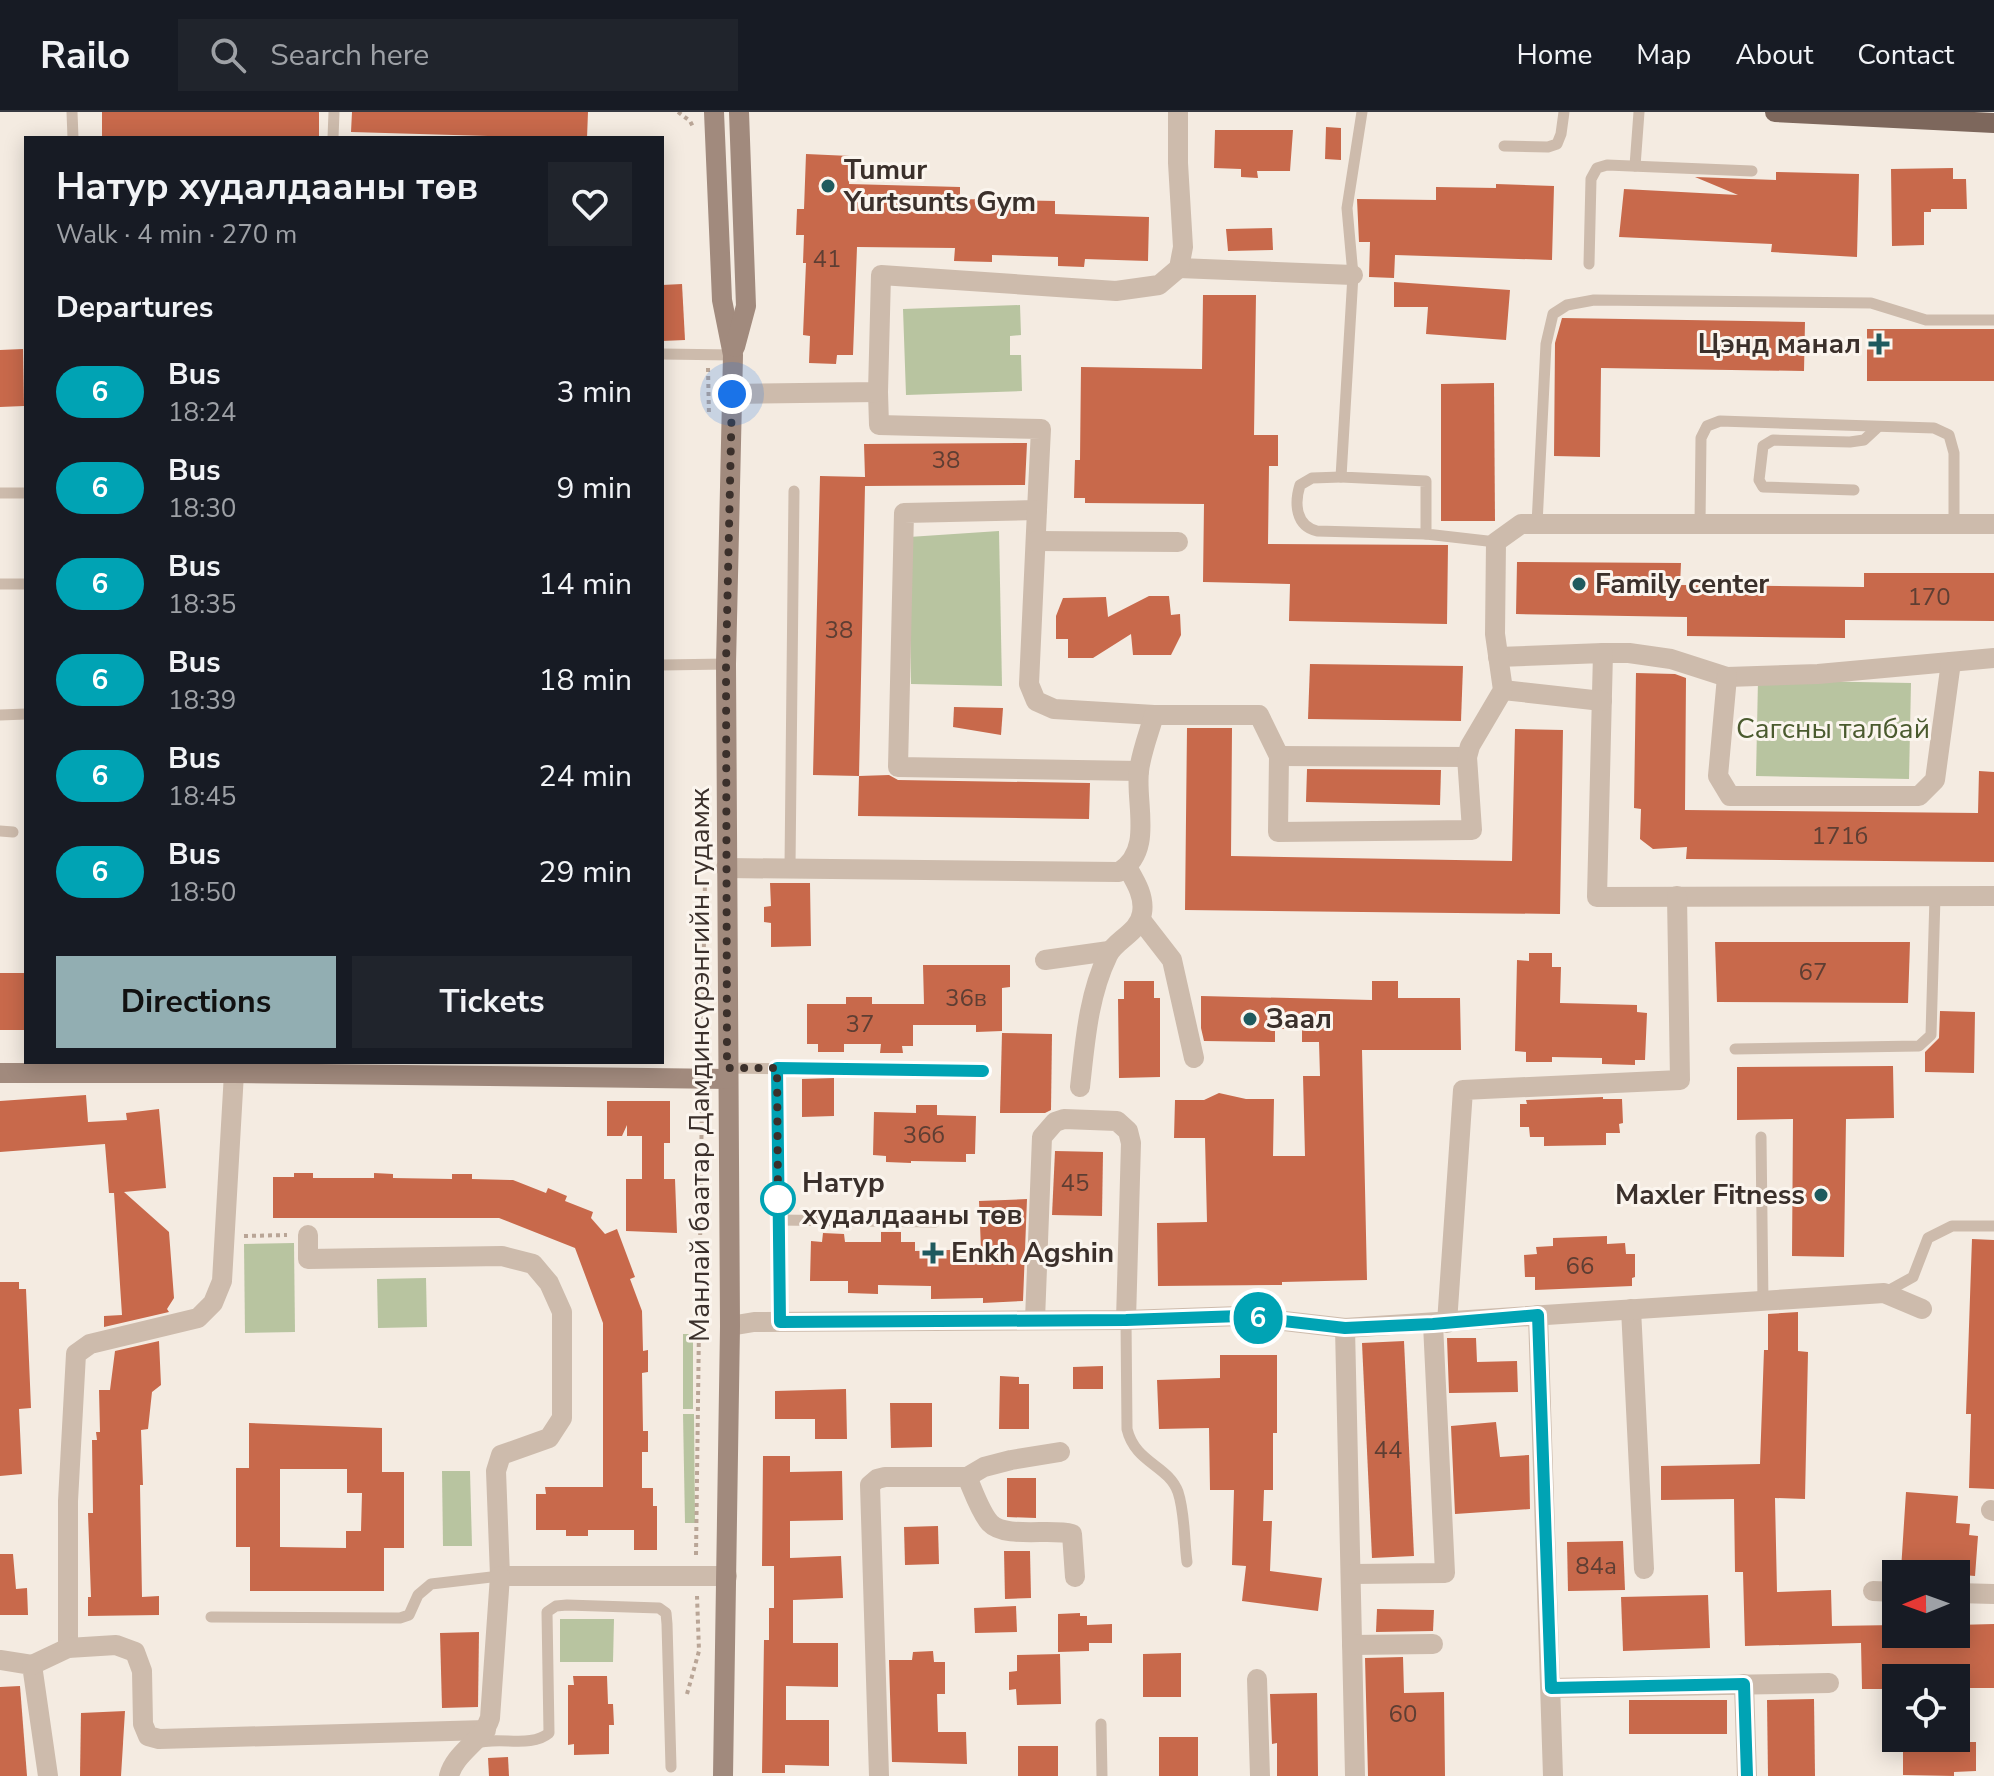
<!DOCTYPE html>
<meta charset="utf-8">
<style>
body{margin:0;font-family:"Nunito Sans",sans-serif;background:#20242c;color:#f1f3f6;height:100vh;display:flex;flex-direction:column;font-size:30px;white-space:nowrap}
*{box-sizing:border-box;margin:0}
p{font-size:26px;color:#9ea1a6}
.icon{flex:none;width:44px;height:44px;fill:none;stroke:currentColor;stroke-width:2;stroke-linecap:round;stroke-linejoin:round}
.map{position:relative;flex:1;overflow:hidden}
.details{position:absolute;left:24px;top:24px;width:640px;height:928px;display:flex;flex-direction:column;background:#171b24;border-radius:0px;box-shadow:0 4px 20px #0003}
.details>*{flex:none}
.badge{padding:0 16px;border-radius:26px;font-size:28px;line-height:52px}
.needle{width:52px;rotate:269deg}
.controls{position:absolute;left:1882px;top:1448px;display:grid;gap:16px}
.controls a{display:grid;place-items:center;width:88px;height:88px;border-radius:0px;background:#171b24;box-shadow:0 4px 20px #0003;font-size:40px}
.you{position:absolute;width:40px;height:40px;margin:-20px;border:6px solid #fff;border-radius:50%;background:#1a73e8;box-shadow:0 0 0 12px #1a73e833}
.map>.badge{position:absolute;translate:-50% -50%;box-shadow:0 0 0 4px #fff}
h2{padding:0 32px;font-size:30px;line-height:72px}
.round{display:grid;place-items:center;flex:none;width:84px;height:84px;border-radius:0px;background:#20242c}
.overview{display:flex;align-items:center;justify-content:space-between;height:136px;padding:0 32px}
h1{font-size:38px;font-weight:700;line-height:60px}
.button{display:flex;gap:16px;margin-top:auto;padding:16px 32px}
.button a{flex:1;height:92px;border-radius:0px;background:#92aeb2;color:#111;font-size:32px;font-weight:700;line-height:92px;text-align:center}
.button a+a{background:#20242c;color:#f1f3f6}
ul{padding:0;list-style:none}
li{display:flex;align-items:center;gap:24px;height:96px;padding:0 32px}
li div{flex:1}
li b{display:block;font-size:30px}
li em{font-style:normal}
li .badge{min-width:88px;font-weight:700;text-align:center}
header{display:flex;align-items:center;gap:48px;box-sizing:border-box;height:112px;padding:0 40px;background:#171b24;border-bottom:2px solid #363941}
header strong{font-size:38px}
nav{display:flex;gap:44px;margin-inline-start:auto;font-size:28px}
.search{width:560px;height:72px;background:#20242c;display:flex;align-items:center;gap:20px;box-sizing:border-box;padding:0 28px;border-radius:0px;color:#9ea1a6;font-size:30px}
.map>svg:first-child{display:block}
.green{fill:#b8c4a0}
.building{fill:#c8694b;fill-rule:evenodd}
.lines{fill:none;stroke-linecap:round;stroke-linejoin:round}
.path{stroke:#b9a596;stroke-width:4;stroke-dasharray:4 4;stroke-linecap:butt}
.lane{stroke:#cdbbac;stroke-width:11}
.street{stroke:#cdbbac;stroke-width:20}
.secondary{stroke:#a18a7d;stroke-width:20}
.primary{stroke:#7d675c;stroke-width:20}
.line-casing{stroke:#fff;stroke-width:18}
.line{stroke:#00a3b4;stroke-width:12}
.walk{stroke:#3b302b;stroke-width:8;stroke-dasharray:0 14.4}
.poi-dot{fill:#1f5a5e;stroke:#fbf5ee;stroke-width:3}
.stop-dot{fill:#fff;stroke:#00a3b4;stroke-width:4}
.labels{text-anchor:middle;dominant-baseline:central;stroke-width:6;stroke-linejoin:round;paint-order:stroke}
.number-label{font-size:24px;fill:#5e3e33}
.poi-label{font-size:28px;font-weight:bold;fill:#3b302b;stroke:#fbf5ee;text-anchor:start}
.park-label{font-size:28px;fill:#4a5a2e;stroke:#fbf5ee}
.street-label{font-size:28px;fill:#3b302b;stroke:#fbf5ee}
.stop-label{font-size:28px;font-weight:bold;fill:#3b302b;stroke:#fbf5ee;text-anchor:start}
</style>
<header>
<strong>Railo</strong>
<div class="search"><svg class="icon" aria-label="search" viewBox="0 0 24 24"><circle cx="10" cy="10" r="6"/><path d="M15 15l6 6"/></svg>Search here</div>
<nav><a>Home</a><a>Map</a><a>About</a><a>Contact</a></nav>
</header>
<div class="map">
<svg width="1994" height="1664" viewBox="0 0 1994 1664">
<rect width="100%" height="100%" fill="#f4ebe1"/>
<g class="green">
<path d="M1020 193 1021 223 1010 224V243H1021L1022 279 906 283 903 197Z"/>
<path d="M999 419 1002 574 911 572 909 425Z"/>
<path d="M1758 568 1911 571 1909 667 1756 664Z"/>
<path d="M294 1131 295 1220 245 1221 244 1132Z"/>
<path d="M426 1166 427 1215 378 1216 377 1167Z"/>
<rect x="683" y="1222" width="10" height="75"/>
<path d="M683 1302H694L695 1411H685Z"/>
<path d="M442 1359H470L472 1434H443Z"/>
<path d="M560 1507H614L613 1550H560Z"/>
</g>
<g class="building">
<rect x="102" y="0" width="217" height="26"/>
<path d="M352 0H588L587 26H488V24L351 20Z"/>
<path d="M1326 15 1341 16V48L1325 47Z"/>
<path d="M1215 18H1293L1290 59H1257L1258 66 1241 65V57L1214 56Z"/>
<path d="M806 42 850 44 849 72 960 75V87L1055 89V102L1149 105 1148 149 1085 147 1084 155 1058 154V145L992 143V150L954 149 955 136 857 135 853 243H837L836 252 809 251 810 224 803 223 806 151H803L804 123H796L797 97H804Z"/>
<path d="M1953 56V67H1966L1967 97H1931V100H1924V133L1892 134 1891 57Z"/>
<path d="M1776 60 1859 62 1857 145 1771 140 1772 132 1619 125 1624 77 1738 83 1695 65 1776 68Z"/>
<path d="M1496 72 1554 74 1552 148 1395 143 1394 166 1369 165 1370 130H1359L1357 87 1436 88V75L1496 76Z"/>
<path d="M1272 116 1273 138 1228 139 1226 117Z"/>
<path d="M1394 170 1510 178 1506 228 1426 222 1428 195H1394Z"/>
<path d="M682 172 685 228 662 229V173Z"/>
<path d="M1203 183H1256L1254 323H1278V354H1269L1268 432 1448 433 1447 512 1289 509 1290 472 1203 470 1204 392 1085 391V386H1074L1075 348H1080L1081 255 1202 257Z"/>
<path d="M1562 206 1805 210 1804 259 1601 256 1600 345 1554 344 1555 231Z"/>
<rect x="1867" y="217" width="127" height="52"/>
<path d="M23 237 24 294 0 295V238Z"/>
<path d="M1494 271 1495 409H1441V272Z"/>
<path d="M1027 331 1025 373 865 374 859 664 813 663 820 364 865 365 864 332Z"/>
<path d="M1517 450 1681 451 1680 473 1864 475V461H1994V509L1845 508V526L1687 524V505L1516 502Z"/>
<path d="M1149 484H1169L1171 503 1180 502 1181 523 1171 543H1133L1131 522 1093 546H1068V527H1056V504L1063 486 1106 485 1108 505Z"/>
<path d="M1310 552 1463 554 1461 609 1308 607Z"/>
<path d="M1636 561 1675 562 1686 566 1685 698 1978 701 1979 659 1994 660V750L1686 747 1687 735 1653 737 1640 727 1641 697 1634 696Z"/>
<path d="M954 595 1003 596 1001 623 953 615Z"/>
<path d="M1187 616H1232L1231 744 1512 749 1515 617 1563 618 1560 802 1185 798Z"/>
<path d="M1307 657 1441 658 1440 693 1306 690Z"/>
<path d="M889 663 898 668 1090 671 1089 707 858 704 859 664Z"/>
<path d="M770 771H810L811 834 771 835V811L764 810V795L771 794Z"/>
<path d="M1715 830H1910L1908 891 1717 890Z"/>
<path d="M1529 841H1552V855H1561L1560 891 1637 893V900L1647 901 1645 948H1635V953L1602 952V946L1552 945V950H1526V940L1515 939 1517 848 1529 849Z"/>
<path d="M923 853H1010V875L1002 876V919L976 920V913H913V934H902L903 941H880L881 932H844V940H818V932H807V892H846V885H872V892H924Z"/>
<rect x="0" y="861" width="26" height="57"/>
<path d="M1124 869H1154V886H1160V965L1119 966 1118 887H1124Z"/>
<path d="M1372 869H1398V886H1460L1461 938H1362L1367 1168 1282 1170V1173L1158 1174 1157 1111 1207 1110 1205 1026H1174L1175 988H1204L1219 981 1246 987H1274L1273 1044H1305L1303 964H1320L1319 930H1302V917H1275V930L1204 929 1201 916V884L1372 888Z"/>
<path d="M1940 899 1975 900 1974 961 1925 960V940L1939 926Z"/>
<path d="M1002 921 1052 922 1051 998 1045 1001H1000Z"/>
<path d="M1893 954 1894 1006 1846 1007 1844 1145 1792 1144 1793 1007 1737 1008V955Z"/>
<path d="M834 966V1004L802 1005V967Z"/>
<path d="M86 983 88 1010 127 1008 126 1001 159 997 166 1076 124 1080 169 1120 174 1186 167 1197 169 1200 104 1215V1204L122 1203 114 1081H109L105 1032 0 1040V989Z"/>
<path d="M1603 985V987H1622L1623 1011 1619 1012 1620 1021H1606V1033L1544 1034V1025H1530L1529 1015H1520V992H1527L1526 988Z"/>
<path d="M607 989H670V1031H664V1067H675L677 1121 626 1119V1067H642V1024H627V1013L622 1024H607Z"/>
<path d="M916 993H937V1003L976 1004 975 1042H966V1050L911 1049V1051L886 1050V1044L873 1043 874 1000 916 1001Z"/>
<path d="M1055 1039 1103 1040 1102 1104 1052 1103Z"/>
<path d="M294 1061H313V1066H374V1061L393 1062V1066L452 1067V1062H472V1067L513 1068 546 1081 548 1076 567 1084 565 1089 593 1100 591 1106 605 1122 617 1117 635 1165 630 1167 642 1199 643 1239 648 1238V1260L642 1261 643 1319H648V1340H642V1376H653V1394H657V1438H634V1418H588V1424H566V1418H536V1382H546L545 1375H603V1211L575 1136 499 1106H273V1065H294Z"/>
<path d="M1027 1087 1023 1189 983 1191V1186L931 1187V1174L878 1173V1182L848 1181V1169H810L811 1129 822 1130 823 1121 844 1122 845 1130H881V1120H901V1130H915V1139L981 1137 979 1089Z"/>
<path d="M1607 1124V1132L1625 1131 1626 1142H1635V1165L1632 1166V1174L1535 1178V1165H1525L1524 1143 1537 1142 1536 1135 1553 1134V1126Z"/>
<path d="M1972 1127 1994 1128V1377L1969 1376 1971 1302H1966Z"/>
<path d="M0 1170H19V1177H26L31 1296 19 1297 22 1362 0 1364Z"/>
<path d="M1798 1200V1239L1808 1240 1805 1387 1775 1386 1777 1480 1831 1478 1832 1514 1896 1513V1522H1956V1513L1994 1512V1576H1956V1566H1896V1577H1862L1861 1531 1745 1534 1743 1460H1735L1734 1387 1661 1388V1354L1760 1352 1764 1238H1768V1202Z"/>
<path d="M1447 1226H1476L1477 1250 1517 1249 1518 1280 1449 1281Z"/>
<path d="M159 1229 161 1273 152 1280 148 1317 141 1318 143 1373H140L142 1485 159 1484V1503L88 1504V1485H91L88 1401H93L92 1328H97L96 1320H100L99 1278H110L115 1239Z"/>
<path d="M1404 1229 1414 1444 1372 1446 1362 1231Z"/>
<path d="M1220 1243H1277V1321H1273V1378H1264L1263 1409H1272L1270 1459 1322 1466 1318 1499 1242 1489 1246 1454 1232 1453 1234 1378H1210L1209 1316 1159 1317 1157 1268 1220 1266Z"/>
<path d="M1103 1254V1277H1073V1255Z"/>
<path d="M1000 1264 1019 1265V1272H1029V1317H999Z"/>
<path d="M846 1277 847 1327H815V1307H775V1279Z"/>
<path d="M890 1291H932V1335L891 1336Z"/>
<path d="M1496 1310 1500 1345 1529 1343 1530 1397 1455 1402 1451 1314Z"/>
<path d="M249 1311 382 1316V1360H404V1436H384V1479H250V1435H236V1356H249ZM280 1357H347V1381H362L361 1419H346V1436L280 1435Z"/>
<path d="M763 1344H790V1360L842 1359 843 1408 790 1409V1446L841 1444 843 1486 793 1488V1531H838V1575L786 1574V1608H829V1654L785 1653V1661H762L764 1528H769V1496H774V1454H762Z"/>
<path d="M1007 1366H1036V1406L1007 1405Z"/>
<path d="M1906 1380 1958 1384 1956 1411 1970 1412 1969 1423 1978 1424 1975 1464 1901 1458Z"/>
<path d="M938 1414 939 1452 905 1453 904 1415Z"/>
<path d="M1623 1429 1625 1478 1568 1479 1567 1430Z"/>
<path d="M1004 1439H1030L1031 1486 1005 1487Z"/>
<path d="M0 1442H13L16 1477 27 1476 28 1503H0Z"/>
<path d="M1708 1483 1710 1536 1623 1539 1621 1485Z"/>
<path d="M1016 1494 1017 1520 975 1521 974 1496Z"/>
<path d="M1377 1497 1434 1498 1433 1519 1376 1520Z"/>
<path d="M1080 1501V1504H1087V1513L1112 1512V1531H1089V1539L1058 1540V1502Z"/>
<path d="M479 1520 478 1595 442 1596 440 1521Z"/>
<path d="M933 1539 934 1550H945V1582H937L938 1620H966L967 1652 892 1650 889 1548H912L913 1540Z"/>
<path d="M1181 1541V1585H1143V1542Z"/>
<path d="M1060 1542 1061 1592 1017 1593 1016 1577 1009 1578V1560L1017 1559V1543Z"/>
<path d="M1403 1545 1404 1581 1444 1580 1445 1664H1368L1365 1546Z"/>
<path d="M573 1564H607L608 1592H613L614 1613H609V1642L574 1643V1632L568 1633V1573H574Z"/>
<path d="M20 1574 27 1664H0V1575Z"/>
<path d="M1317 1581 1318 1664H1277V1631L1272 1632 1270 1582Z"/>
<path d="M1814 1587 1815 1664H1768L1767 1588Z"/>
<rect x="1629" y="1588" width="98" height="34"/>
<path d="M125 1599 121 1664H80L81 1601Z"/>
<rect x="1159" y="1625" width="39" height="39"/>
<path d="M1911 1626H1969V1630H1976V1659L1954 1660V1664L1903 1663V1632H1911Z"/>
<rect x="1018" y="1634" width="40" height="30"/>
<path d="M508 1645 509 1664H489L488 1646Z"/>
</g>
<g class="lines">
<g class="path">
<path d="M678 0 690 9 693 15"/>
<path d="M708 256 709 304"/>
<path d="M702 947 705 768"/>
<path d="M244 1124 287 1123"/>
<path d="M696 1443 702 984"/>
<path d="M687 1582 699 1539 697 1484"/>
</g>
<g class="lane">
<path d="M72 0 73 26"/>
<path d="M1362 0 1347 96 1353 163 1341 365 1426 369V422L1496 430"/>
<path d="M333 26 334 0"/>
<path d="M1504 34 1548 35 1557 32 1561 22 1564 0"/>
<path d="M1635 54 1639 0"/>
<path d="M1589 152 1591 67 1597 56 1607 53 1752 59"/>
<path d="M662 242 733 243"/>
<path d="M1341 365 1312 366 1300 373C1294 392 1296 414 1317 419L1426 422"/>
<path d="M1854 378 1763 375 1759 368 1763 334 1773 328 1850 330 1864 328 1878 315"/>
<path d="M0 381H26"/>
<path d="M1537 412 1546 232 1553 202 1567 193 1594 188 1871 191 1926 208H1994"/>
<path d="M1700 412 1701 326 1707 314 1720 309 1934 316 1949 323 1954 341V412"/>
<path d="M0 472H26"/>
<path d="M662 553 726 552"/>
<path d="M0 603 26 602"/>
<path d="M0 719 13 720"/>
<path d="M790 755 794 379"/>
<path d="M1735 937 1919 934 1931 923 1935 785"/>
<path d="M727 956 983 959"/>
<path d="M777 956 780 1210"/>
<path d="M1761 1025 1763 1191"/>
<path d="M778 1108 935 1110"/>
<path d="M1884 1181 1913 1165 1928 1126 1952 1114H1994"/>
<path d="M1126 1208 1127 1317C1135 1351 1168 1353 1178 1380 1185 1401 1184 1428 1187 1450"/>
<path d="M211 1505 400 1506 409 1503 418 1483 431 1472 500 1464"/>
<path d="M1101 1612 1102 1664"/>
<path d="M474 1632C498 1623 530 1637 549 1621L547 1500 556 1494 567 1493 659 1496 666 1501 667 1512 671 1655"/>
</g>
<g class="street">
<path d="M1179 156 1353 163"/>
<path d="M878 280 879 313 1041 317 1037 398 904 401 898 655 1139 659"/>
<path d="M732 282 878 280 881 163 1116 179 1159 173 1179 156 1183 135 1178 51V0"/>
<path d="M1037 398 1029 572 1036 589 1054 597 1154 603"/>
<path d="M1036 429 1178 430"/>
<path d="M1603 541H1629L1671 547 1727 565 1818 562 1994 546"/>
<path d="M1498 545 1603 541 1597 785 1994 784"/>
<path d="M1727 565 1718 664 1730 684H1919L1935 668 1951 550"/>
<path d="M1503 578 1602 589"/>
<path d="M1279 644 1467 645"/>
<path d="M726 756 1119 760C1154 739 1135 692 1139 659 1141 641 1149 621 1154 603H1259L1279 644 1278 720 1472 718 1467 645 1470 634 1503 578 1495 522 1496 430 1521 412H1994"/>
<path d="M1141 808 1172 848 1194 946"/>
<path d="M1045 848 1109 839"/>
<path d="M1080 975C1085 931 1088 884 1108 843 1116 827 1139 821 1142 801 1145 784 1135 769 1127 755"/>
<path d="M308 1123V1147L502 1144 533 1152 549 1171 562 1200V1306L549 1326 501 1343 496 1359 500 1464H727"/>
<path d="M1631 1197 1644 1457"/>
<path d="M1538 1203 1553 1664"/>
<path d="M1035 1208 1042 1025 1055 1010 1064 1007 1117 1009 1128 1019 1131 1031 1126 1208"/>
<path d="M1447 1211 1463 978 1680 968 1677 784"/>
<path d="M730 1214 754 1210 1126 1208 1240 1204 1345 1216 1884 1181 1922 1197"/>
<path d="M1345 1216 1355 1664"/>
<path d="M967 1365C973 1378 980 1400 990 1411 1005 1427 1051 1416 1072 1422L1075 1465"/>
<path d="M1991 1398 1994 1399"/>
<path d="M1353 1462 1445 1461 1433 1212"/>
<path d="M1873 1479 1896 1480"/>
<path d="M1956 1481 1994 1482"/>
<path d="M1352 1533 1433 1532"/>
<path d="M68 1536V1389L76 1242 90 1232 198 1206 213 1191 222 1169 234 961"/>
<path d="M0 1548 32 1553 48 1664"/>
<path d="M32 1553 68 1536 116 1533 135 1540 142 1559 143 1612 148 1624 159 1627 486 1618"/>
<path d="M1257 1567 1260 1664"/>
<path d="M1744 1572 1747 1664"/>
<path d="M1551 1576 1829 1571"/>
<path d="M449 1664C455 1640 483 1629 490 1606L500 1464"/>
<path d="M879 1664 870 1373 877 1367 885 1365H967L984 1355 1011 1348 1060 1340"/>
</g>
<g class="secondary">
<path d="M714 0 722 188 733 243 726 552 730 1214 723 1664"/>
<path d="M735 235 746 194 739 0"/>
<path d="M0 961H234L728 967"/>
</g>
<path class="primary" d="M1775 0 1994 11"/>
</g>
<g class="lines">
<defs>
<path id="line" d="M983 959 777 956 780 1210 1126 1208 1240 1204 1345 1216 1433 1212 1538 1203 1551 1576 1744 1572 1747 1664"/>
</defs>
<use href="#line" class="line-casing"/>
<use href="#line" class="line"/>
<path class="walk" d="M732 282 726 552 727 956H777L778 1087"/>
</g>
<g class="poi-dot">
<circle cx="828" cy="74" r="8"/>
<path d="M1875 220h8v8h8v8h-8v8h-8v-8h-8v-8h8z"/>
<circle cx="1579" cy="472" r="8"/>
<circle cx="1250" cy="907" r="8"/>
<circle cx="1821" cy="1083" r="8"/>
<path d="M929 1129h8v8h8v8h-8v8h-8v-8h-8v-8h8z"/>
</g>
<circle class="stop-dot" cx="778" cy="1087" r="16"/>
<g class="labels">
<g class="number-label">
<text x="827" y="147">41</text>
<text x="946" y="348">38</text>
<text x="1929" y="485">170</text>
<text x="839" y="518">38</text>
<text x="1840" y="724">171б</text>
<text x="1813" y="860">67</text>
<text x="966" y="886">36в</text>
<text x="860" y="912">37</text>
<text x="924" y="1023">36б</text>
<text x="1075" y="1071">45</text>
<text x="1580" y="1154">66</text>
<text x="1388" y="1338">44</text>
<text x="1596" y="1454">84а</text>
<text x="1403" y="1602">60</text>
</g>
<g class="poi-label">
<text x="844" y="58">Tumur<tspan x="844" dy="32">Yurtsunts Gym</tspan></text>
<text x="1861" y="232" text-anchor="end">Цэнд манал</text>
<text x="1595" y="472">Family center</text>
<text x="1266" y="907">Заал</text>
<text x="1805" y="1083" text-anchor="end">Maxler Fitness</text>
<text x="951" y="1141">Enkh Agshin</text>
</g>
<g class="park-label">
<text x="1833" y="617">Сагсны талбай</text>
</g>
<g class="street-label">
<text transform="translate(700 953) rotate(-90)">Манлай баатар Дамдинсүрэнгийн гудамж</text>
</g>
<g class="stop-label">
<text x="802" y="1071">Натур<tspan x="802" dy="32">худалдааны төв</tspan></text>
</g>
</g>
</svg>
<div class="controls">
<a><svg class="needle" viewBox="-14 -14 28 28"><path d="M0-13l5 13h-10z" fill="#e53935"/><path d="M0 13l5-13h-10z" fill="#9ea1a6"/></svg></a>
<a><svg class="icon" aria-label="locate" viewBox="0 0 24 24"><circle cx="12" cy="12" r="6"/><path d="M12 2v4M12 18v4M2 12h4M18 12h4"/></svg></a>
</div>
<div class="you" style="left:732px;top:282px"></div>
<b class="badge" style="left:1258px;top:1206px;background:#00a3b4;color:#fff">6</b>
<section class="details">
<div class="overview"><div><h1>Натур худалдааны төв</h1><p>Walk · 4 min · 270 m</p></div><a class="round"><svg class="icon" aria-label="heart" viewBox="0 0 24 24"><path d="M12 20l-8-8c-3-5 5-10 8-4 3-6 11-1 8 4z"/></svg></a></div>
<h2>Departures</h2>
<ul>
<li><span class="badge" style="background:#00a3b4;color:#fff">6</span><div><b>Bus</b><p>18:24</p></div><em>3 min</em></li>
<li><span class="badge" style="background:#00a3b4;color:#fff">6</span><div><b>Bus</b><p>18:30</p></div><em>9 min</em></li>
<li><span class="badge" style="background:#00a3b4;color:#fff">6</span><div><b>Bus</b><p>18:35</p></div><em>14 min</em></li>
<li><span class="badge" style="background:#00a3b4;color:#fff">6</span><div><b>Bus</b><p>18:39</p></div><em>18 min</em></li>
<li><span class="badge" style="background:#00a3b4;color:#fff">6</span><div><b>Bus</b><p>18:45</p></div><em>24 min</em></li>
<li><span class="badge" style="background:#00a3b4;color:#fff">6</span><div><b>Bus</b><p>18:50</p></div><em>29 min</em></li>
</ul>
<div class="button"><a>Directions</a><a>Tickets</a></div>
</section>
</div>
